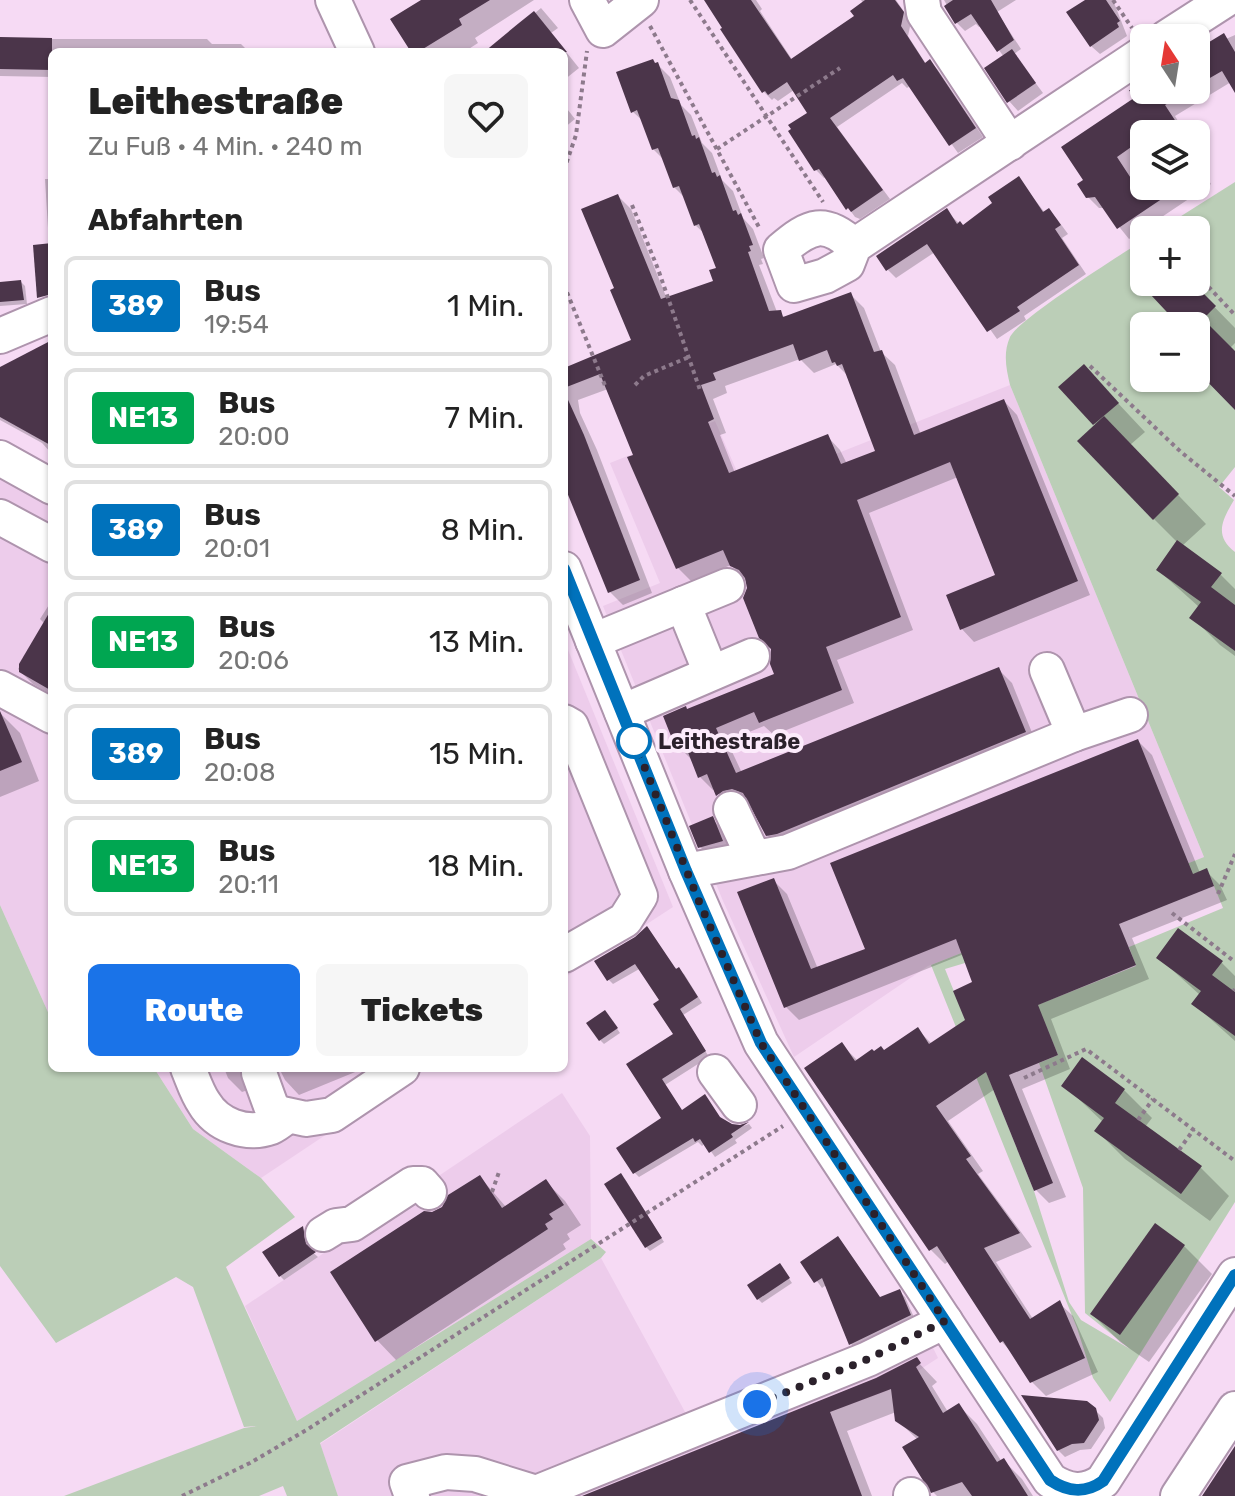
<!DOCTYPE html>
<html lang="de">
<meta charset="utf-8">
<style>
body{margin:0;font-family:Rubik,sans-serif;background:#f6f6f6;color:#222;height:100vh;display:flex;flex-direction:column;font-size:30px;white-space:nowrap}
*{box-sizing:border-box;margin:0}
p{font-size:26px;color:#767676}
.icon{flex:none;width:44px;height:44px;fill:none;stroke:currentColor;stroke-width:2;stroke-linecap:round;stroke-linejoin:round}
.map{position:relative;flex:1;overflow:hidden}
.details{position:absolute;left:48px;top:48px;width:520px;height:1024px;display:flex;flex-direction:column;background:#fff;border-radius:12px;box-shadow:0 2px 6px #0004}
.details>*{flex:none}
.badge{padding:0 16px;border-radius:6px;font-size:28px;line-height:52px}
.needle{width:52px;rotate:348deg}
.fabs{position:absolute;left:1130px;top:24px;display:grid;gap:16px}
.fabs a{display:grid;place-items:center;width:80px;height:80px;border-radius:12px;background:#fff;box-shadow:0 2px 6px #0004;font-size:40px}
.you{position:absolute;width:40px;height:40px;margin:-20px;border:6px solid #fff;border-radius:50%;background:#1a73e8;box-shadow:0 0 0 12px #1a73e833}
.map>.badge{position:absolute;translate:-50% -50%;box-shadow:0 0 0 4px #fff}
h2{padding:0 40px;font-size:30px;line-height:72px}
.round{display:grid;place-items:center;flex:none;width:84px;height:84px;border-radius:12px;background:#f6f6f6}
.summary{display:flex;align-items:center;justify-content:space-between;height:136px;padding:0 40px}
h1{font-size:38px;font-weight:800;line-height:60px}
.action{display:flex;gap:16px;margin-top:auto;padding:16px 40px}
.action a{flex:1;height:92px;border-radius:12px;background:#1a73e8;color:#fff;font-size:32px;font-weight:800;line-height:92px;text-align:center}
.action a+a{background:#f6f6f6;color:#222}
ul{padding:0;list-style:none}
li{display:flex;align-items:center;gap:24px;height:100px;margin:0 16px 12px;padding:0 24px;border:4px solid #e0e0e0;border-radius:12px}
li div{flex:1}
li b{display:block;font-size:30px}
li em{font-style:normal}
li .badge{min-width:88px;font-weight:700;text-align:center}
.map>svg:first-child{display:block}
.built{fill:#edcceb}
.green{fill:#bbceb7;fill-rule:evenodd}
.shadow{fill:#0003;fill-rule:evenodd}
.building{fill:#4b354a;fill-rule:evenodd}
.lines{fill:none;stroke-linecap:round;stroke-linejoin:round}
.minor-casing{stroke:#ae94ad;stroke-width:38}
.path{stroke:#8d7a8c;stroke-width:4;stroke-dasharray:4 4;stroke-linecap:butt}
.minor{stroke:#fff;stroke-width:34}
.line-casing{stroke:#fff;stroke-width:18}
.line{stroke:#0072bc;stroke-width:12}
.walk{stroke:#2b212b;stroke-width:8;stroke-dasharray:0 14.4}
.stop-dot{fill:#fff;stroke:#0072bc;stroke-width:4}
.labels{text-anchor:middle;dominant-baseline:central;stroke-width:8;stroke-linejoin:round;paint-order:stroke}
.stop-label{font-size:22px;font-weight:bold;fill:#2b212b;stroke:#fcebfb;text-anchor:start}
</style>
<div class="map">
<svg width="1235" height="1496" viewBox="0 0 1235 1496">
<rect width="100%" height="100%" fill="#f6daf4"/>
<g class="built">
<path d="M1010 385 1204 857 928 966 794 1057 723 901 603 606 660 583 610 463 715 421 745 490Z"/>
<path d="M0 477 52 506V1021L0 905Z"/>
<path d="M564 640 673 907 564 978Z"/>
<path d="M154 1068H426L261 1178 193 1129Z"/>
<path d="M562 1093 590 1136 591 1239 297 1421 245 1306Z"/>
<path d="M601 1258 690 1421 920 1321 938 1358 887 1391 830 1412 862 1496H338L320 1444Z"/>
</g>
<g class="green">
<path d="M1235 182V467L1219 487 1234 500C1223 519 1213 535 1235 552V1202L1110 1402 1093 1378 1077 1328 931 965 1204 857 1010 385C1006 368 1003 353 1010 337 1017 320 1123 253 1144 240V282H1196V230H1159ZM1144 326H1196V378H1144ZM1207 869 1223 908 1129 947 1136 966 1037 1005 1058 1055 1039 1063 1083 1188 1085 1313 1130 1349 1081 1320 1069 1302 1034 1191 945 969 965 963Z"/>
<path d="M0 905 52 1021V1068H154L193 1129 261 1178 295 1217 226 1267 297 1421 591 1239 606 1252 601 1258 320 1443 338 1496H287L283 1486 259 1496H64L244 1428 257 1426 244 1427 193 1287 176 1277 56 1343 0 1266Z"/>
</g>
<g class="shadow">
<path d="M425 0H534L475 38 478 43 464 52H413Z"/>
<path d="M707 0H756L762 9 760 11 793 61 857 17 864 4 861 0H896L911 22 908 36 926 64 930 62 938 70 983 137 958 153 910 86 907 88 902 83 837 127 890 199 860 219 855 217 826 177 824 178 816 170 794 130 809 113 794 90 778 101 774 98 772 100 764 92Z"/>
<path d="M944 0H1016L997 12 1021 49 1014 54 1043 93 1018 111 1009 101 1004 57 981 26 979 27 976 24 965 31 957 23Z"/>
<path d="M1089 0H1113L1127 36 1100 54 1091 46Z"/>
<path d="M541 8 558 28 551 33 579 68 564 80V52H488Z"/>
<path d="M1235 35V89L1231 82 1175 116 1186 134H1144V186H1196V161L1211 184 1129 239 1104 208H1099L1088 197 1085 180 1137 98 1131 89 1144 81V90H1196V52Z"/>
<path d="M0 39H207L212 44H241L249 52H52V87V77L0 76Z"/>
<path d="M657 64 670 77 681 105 691 115 702 143 712 153 722 180 733 191 743 218 753 229 764 258 761 259 763 264 759 265 777 312 786 318 851 295 864 308 881 352 895 365 921 435 1004 401 1017 415 1090 595 974 642 961 628 997 576 958 477 869 513 913 630 837 660 854 703 774 735 764 726 727 741 742 773 999 670 1012 683 1037 745 781 848 767 835 750 803H737L731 808 715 789 713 790 700 777 690 758 677 745 688 711 777 676 773 648 745 579 731 565 691 581 678 568 608 389 578 400 580 413 597 450 652 593 623 605 610 592 564 482V365L566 369 633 341 616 289 618 196 631 209 667 299 715 282 718 269 706 235 695 225 685 198 674 187 664 160 653 149 644 122 633 112ZM800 359 814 373 836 364 847 375 878 452 847 464 840 450 827 436 735 473 720 435 726 433 713 399 727 393 725 386Z"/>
<path d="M564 105 575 119 564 128Z"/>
<path d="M45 179H52V285L49 245Z"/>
<path d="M1019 179 1045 213 1049 210 1057 219 1068 234 1062 238 1086 274 1024 316 1026 320 997 339 935 252 896 278 888 270 946 211 963 227 995 204Z"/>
<path d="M21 282 25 286 27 304 0 306V284Z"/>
<path d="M1165 282H1190L1235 328V343L1230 348 1235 354V407L1196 367V326H1183Z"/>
<path d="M52 342V454L42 443 0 420V369Z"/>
<path d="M1084 367 1145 432 1130 445 1206 524 1182 546 1220 574 1235 589V656L1220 645 1192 617 1199 607 1158 570 1178 543 1154 519 1096 425 1061 387Z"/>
<path d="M52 600V695L33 684 18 669 45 624 40 619Z"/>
<path d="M0 713 20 733 39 781 0 797Z"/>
<path d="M1138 741 1152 755 1200 873 1206 871 1220 885 1227 900 1132 938 1149 979 1051 1019 1070 1069 1022 1089 1066 1197 1049 1203 1036 1190 995 1089 948 1121 983 1171 978 1174 1032 1247 996 1262 1033 1319 1059 1303 1073 1316 1098 1372 1046 1396 1032 1382 1013 1354 1002 1342 949 1261 945 1264 931 1250 807 1069 842 1045 858 1061 884 1052 917 1029 932 1044 967 1021 974 984 964 954 799 1020 785 1006 773 880 787 894 818 969 867 950Z"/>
<path d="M712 819 721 828 731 850 710 857 700 847Z"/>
<path d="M636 939 684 974 702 1003 683 1015 709 1057 665 1085 682 1111 705 1097 722 1120 731 1125 740 1127 749 1124 752 1128 735 1140 737 1143 715 1157 705 1143 702 1146 698 1142 639 1177 634 1172 664 1119 629 1064 676 1035 662 1000 641 968 613 984 609 980Z"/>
<path d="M1159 958 1222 963 1235 976V1041L1194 1004 1200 995Z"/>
<path d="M609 1017 620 1033 604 1044 600 1040Z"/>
<path d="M224 1068H269L254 1088 242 1092 228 1078Z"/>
<path d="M279 1068H365L299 1095 285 1080Z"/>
<path d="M1064 1085 1124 1090 1152 1118 1145 1127 1201 1168 1229 1196 1210 1221 1125 1159 1097 1131 1103 1122Z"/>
<path d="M480 1177 506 1207 546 1182 565 1201 581 1225 567 1234 570 1239 563 1244 566 1249 396 1360 377 1340 443 1209Z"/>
<path d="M625 1179 664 1242 650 1251 646 1247Z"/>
<path d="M302 1228 306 1232 309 1249 318 1257 284 1280 280 1276Z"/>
<path d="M1184 1246 1212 1274 1149 1362 1120 1342 1092 1314Z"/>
<path d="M803 1262 881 1299 899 1291 905 1297 916 1322 857 1350 851 1344 826 1285 822 1288Z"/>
<path d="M783 1270 792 1283 762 1303 758 1299Z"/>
<path d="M916 1360 937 1382 932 1386 948 1412 959 1406 977 1424 1002 1462 1004 1461 1022 1479 1033 1496H937L933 1492 918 1440 897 1420 896 1412 847 1431 872 1496H587L876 1379Z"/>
<path d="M1095 1410 1103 1418 1105 1428 1091 1449 1080 1450 1065 1457 1058 1450Z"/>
</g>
<g class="building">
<path d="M421 0H490L459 19 462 25 418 52H411L390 19Z"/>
<path d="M704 0H751L791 59 854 16 850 11 865 0H895L904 12 901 26 925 63 930 59 976 128 949 146 903 78 897 81 893 75 830 118 883 190 851 212 848 208 846 210 819 169 814 171 788 131 791 129 788 125 807 113 787 82 768 95 765 91 762 93 720 29 722 28Z"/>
<path d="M953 0H991L1014 40 997 52 971 14 955 24 944 6Z"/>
<path d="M1085 0H1106L1120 21 1117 23 1119 27 1090 47 1066 12Z"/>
<path d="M534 11 567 52H484L519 23Z"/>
<path d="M1224 33 1235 52V93L1222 71 1196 86V50Z"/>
<path d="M0 37 52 38V70L0 69Z"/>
<path d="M1012 49 1036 83 1007 103 984 68Z"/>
<path d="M653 59 655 63 658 62 671 98 679 100 692 136 695 135 696 139 699 137 712 173 715 172 717 177 720 175 733 211 736 210 738 215 741 213 753 245 749 246 751 251 748 252 769 311 781 310 783 317 851 292 874 352 882 350 914 435 1004 399 1078 581 960 630 946 595 995 575 950 462 857 500 901 617 826 647 842 690 759 723 754 712 716 728 736 773 999 667 1026 732 777 834 766 836 743 793 732 789 723 791 716 796 707 774 698 778 684 742 675 746 663 716 686 706 687 709 774 674 770 664 771 649 759 638 743 598 747 588 745 578 739 570 730 566 723 550 676 569 627 457 633 455 600 374 564 388V368L631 340 610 290 614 288 581 209 618 194 661 299 713 281 709 270 716 268 699 224 694 226 679 186 673 188 658 148 652 150 637 110 631 113 616 72ZM793 344 799 361 827 350 832 363 835 362 837 366 842 364 875 451 841 464 828 434 729 473 708 422 714 419 701 385 716 380 713 373Z"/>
<path d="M1129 90H1190L1165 105 1184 134H1144V138L1117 157 1136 186H1181L1117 229 1095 197 1086 198 1077 184 1083 180 1061 147 1134 98Z"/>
<path d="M1019 176 1043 212 1049 208 1061 225 1055 229 1079 265 1017 307 1020 311 987 332 927 244 886 271 876 256 947 208 957 224 960 221 963 225 992 203 988 197Z"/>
<path d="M52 243V294L37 298 33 245Z"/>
<path d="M21 280 24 300 0 302V282Z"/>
<path d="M1162 282H1192L1216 306 1203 319 1235 351V410L1196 370V326H1180L1150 294Z"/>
<path d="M52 340V446L0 417V367Z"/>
<path d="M1084 364 1119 403 1093 425 1058 387Z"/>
<path d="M564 391 584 435 640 580 608 593 564 485Z"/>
<path d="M1104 416 1179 494 1153 520 1077 441Z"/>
<path d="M1177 540 1222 573 1211 587 1235 605V651L1189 618 1201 602 1156 570Z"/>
<path d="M52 608V691L19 672V664Z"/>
<path d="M0 711 22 762 0 771Z"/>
<path d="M1138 739 1193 874 1207 868 1214 886 1119 924 1136 965 1038 1005 1058 1055 1009 1075 1053 1183 1034 1191 986 1072 936 1106 971 1156 966 1159 1020 1233 984 1248 1030 1319 1060 1300 1085 1358 1030 1383 1003 1341 1000 1343 937 1246 929 1251 804 1068 842 1042 855 1061 872 1049 874 1051 881 1046 884 1050 918 1027 929 1044 965 1020 953 991 972 982 956 939 784 1008 737 892 774 878 811 969 865 949 830 863Z"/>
<path d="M713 816 723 841 698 848 689 826Z"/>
<path d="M647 926 676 969 679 967 698 997 680 1009 706 1051 662 1079 682 1110 705 1094 720 1117 732 1124 740 1125 749 1122 731 1134 733 1137 709 1153 700 1139 695 1142 693 1138 633 1174 616 1148 661 1118 626 1064 673 1034 653 1004 659 1000 635 964 607 981 594 961 635 937Z"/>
<path d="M1178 928 1223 961 1212 975 1235 992V1036L1191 1004 1201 991 1156 958Z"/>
<path d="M605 1010 618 1028 599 1041 586 1023Z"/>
<path d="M1082 1057 1125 1089 1115 1103 1202 1166 1181 1194 1094 1131 1104 1118 1061 1086Z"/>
<path d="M621 1173 662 1238 645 1248 604 1184Z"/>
<path d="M480 1175 502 1208 546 1179 564 1205 549 1214 553 1219 545 1224 548 1229 375 1342 330 1272 424 1211 432 1212 442 1207 448 1195Z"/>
<path d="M1155 1223 1185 1245 1120 1335 1090 1314Z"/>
<path d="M303 1226 306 1244 316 1252 279 1277 262 1252Z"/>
<path d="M838 1236 880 1297 900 1289 911 1315 849 1345 822 1278 814 1283 800 1262Z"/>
<path d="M780 1263 790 1278 757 1300 747 1285Z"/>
<path d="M917 1357 921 1363 916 1367 943 1413 959 1403 997 1462 1004 1458 1028 1496H972L962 1482 931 1493 902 1447 919 1437 895 1421 891 1389 830 1412 862 1496H582L876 1378Z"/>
<path d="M1021 1395 1087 1401 1096 1408 1099 1420 1084 1443 1072 1444 1057 1451Z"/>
<path d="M1235 1446V1496H1202Z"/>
</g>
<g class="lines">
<defs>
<g id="minor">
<path d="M333 0 357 52"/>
<path d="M587 0 603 30 641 0"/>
<path d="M922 0 924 13 1010 143"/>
<path d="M1166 38 1225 0"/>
<path d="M854 246 847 264 825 276 794 285 781 250C810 225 825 219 854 246L1144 53"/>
<path d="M0 336 52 314"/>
<path d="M0 458 52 487"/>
<path d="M0 517 52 545"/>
<path d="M564 569 686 871 761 1043 1050 1480C1068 1492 1085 1494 1103 1481L1235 1275"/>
<path d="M683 604 711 673"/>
<path d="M593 641 727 586"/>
<path d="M1047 670 1074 734"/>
<path d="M0 688 52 716"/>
<path d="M622 712 752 656"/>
<path d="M564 722 571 726 640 896 625 920 564 955"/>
<path d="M731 809 754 858"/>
<path d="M686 871 788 852 1074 734 1130 715"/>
<path d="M188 1068C193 1080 197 1093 204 1103 217 1125 246 1136 271 1127 276 1125 282 1120 287 1116"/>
<path d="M715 1072 739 1105"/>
<path d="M259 1073 271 1106 278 1113 306 1119 332 1115 402 1068"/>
<path d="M323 1234 336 1226 352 1224 413 1184H422L429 1192"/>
<path d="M911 1495 912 1496"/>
<path d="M412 1496 407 1482 446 1472 475 1474 536 1493 868 1359 945 1321"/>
<path d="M1178 1496 1235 1409"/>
</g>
</defs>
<use href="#minor" class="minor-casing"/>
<g class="path">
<path d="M690 0 823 202"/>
<path d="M1113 0 1132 28"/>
<path d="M650 26 760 229"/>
<path d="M717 149 840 68"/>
<path d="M564 170 576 135 587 51"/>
<path d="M632 205 658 269 700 390"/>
<path d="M1203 281 1235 315"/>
<path d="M564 285 606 388"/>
<path d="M1090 366 1181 452 1235 496"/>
<path d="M635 385 644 376 689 357"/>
<path d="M1218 894 1235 854"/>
<path d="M1172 913 1235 962"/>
<path d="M1234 991 1235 989"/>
<path d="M1024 1078 1086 1049 1235 1161"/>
<path d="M1138 1120 1153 1099"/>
<path d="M1179 1150 1194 1129"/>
<path d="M492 1192 499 1172"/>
<path d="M182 1496 250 1463 308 1429 783 1126"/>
</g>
<use href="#minor" class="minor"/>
</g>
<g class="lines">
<defs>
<path id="line" d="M564 569 686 871 761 1043 1050 1480C1068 1492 1085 1494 1103 1481L1235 1275"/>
</defs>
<use href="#line" class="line-casing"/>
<use href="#line" class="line"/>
<path class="walk" d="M634 741 698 899 761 1043 945 1321 868 1359 757 1404"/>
</g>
<circle class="stop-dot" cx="634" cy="741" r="16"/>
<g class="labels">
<g class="stop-label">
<text x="658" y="741">Leithestraße</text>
</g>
</g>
</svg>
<div class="fabs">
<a><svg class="needle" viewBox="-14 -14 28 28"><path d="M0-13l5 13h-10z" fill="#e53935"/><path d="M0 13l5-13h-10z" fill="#767676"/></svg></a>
<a><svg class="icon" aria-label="layers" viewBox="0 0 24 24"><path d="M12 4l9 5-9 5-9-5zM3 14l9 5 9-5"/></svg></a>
<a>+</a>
<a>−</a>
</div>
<div class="you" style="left:757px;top:1404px"></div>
<section class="details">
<div class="summary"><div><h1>Leithestraße</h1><p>Zu Fuß · 4 Min. · 240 m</p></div><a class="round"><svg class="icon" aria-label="heart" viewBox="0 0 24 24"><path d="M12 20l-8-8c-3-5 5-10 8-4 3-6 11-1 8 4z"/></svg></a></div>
<h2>Abfahrten</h2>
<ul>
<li><span class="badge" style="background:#0072bc;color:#fff">389</span><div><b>Bus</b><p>19:54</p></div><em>1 Min.</em></li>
<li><span class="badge" style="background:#00a651;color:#fff">NE13</span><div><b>Bus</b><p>20:00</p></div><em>7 Min.</em></li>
<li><span class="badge" style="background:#0072bc;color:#fff">389</span><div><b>Bus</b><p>20:01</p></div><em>8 Min.</em></li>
<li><span class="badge" style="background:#00a651;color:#fff">NE13</span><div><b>Bus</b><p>20:06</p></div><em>13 Min.</em></li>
<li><span class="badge" style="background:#0072bc;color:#fff">389</span><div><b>Bus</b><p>20:08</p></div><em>15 Min.</em></li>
<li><span class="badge" style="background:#00a651;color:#fff">NE13</span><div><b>Bus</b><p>20:11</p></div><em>18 Min.</em></li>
</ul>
<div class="action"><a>Route</a><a>Tickets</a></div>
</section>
</div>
